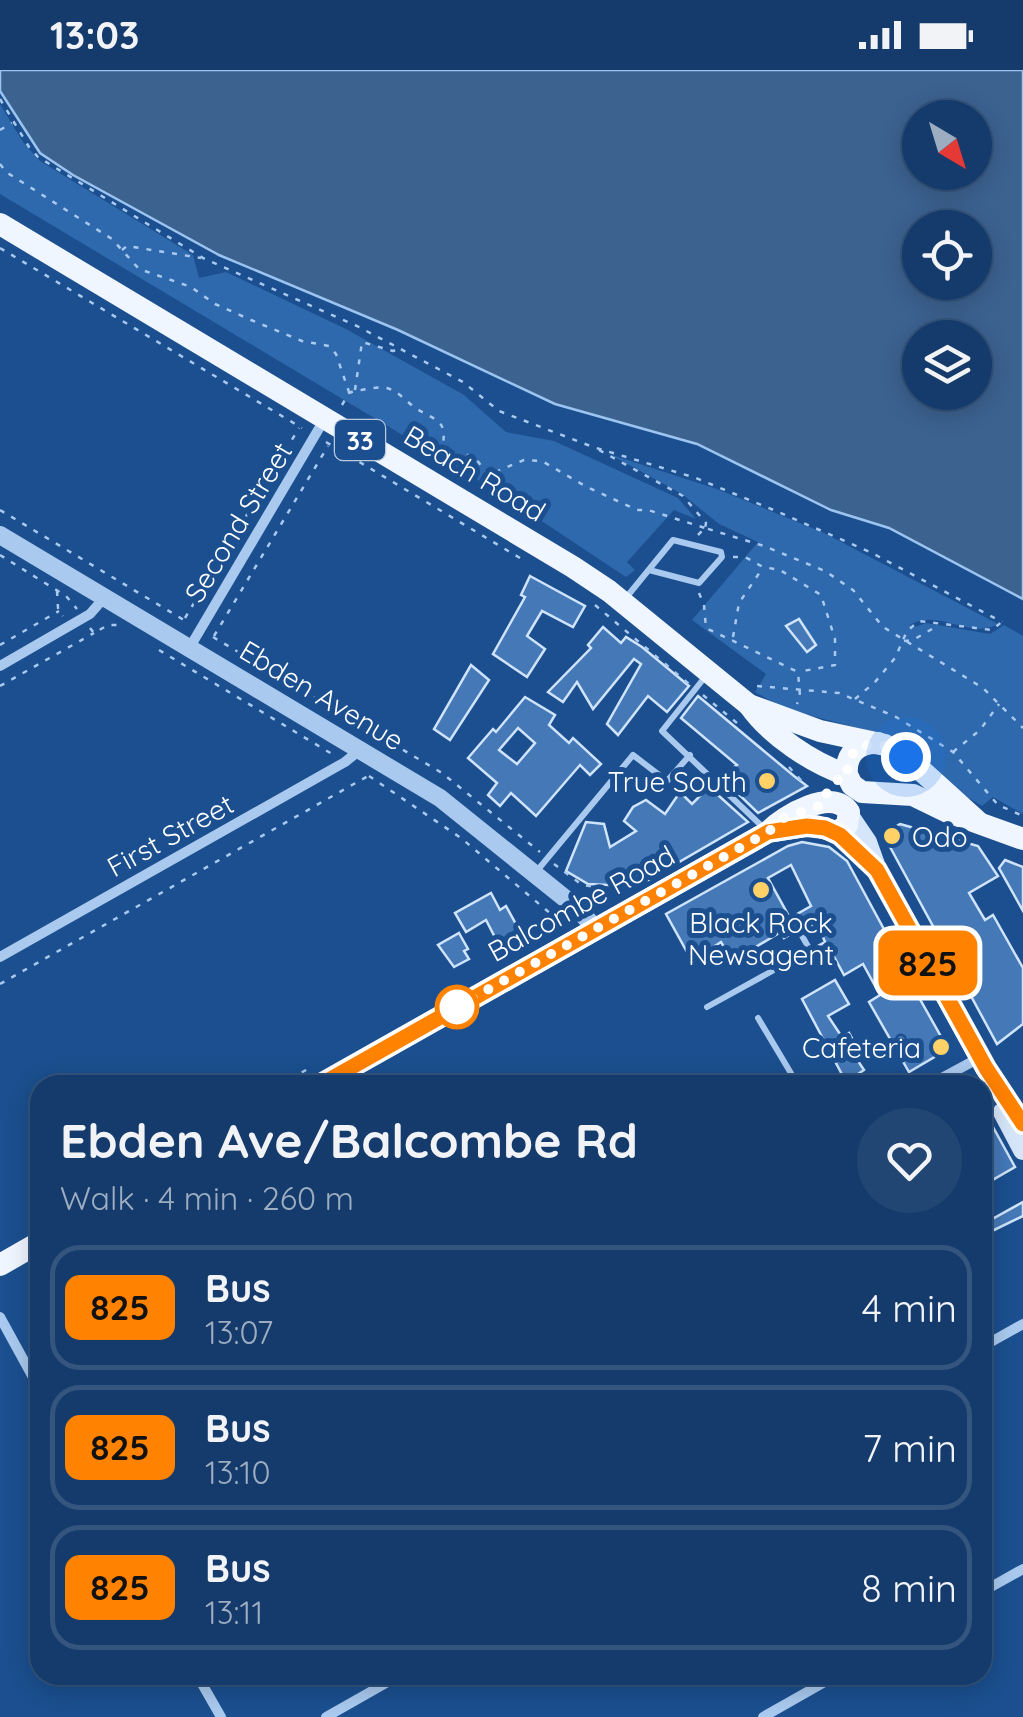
<!DOCTYPE html>
<meta charset="utf-8">
<style>
body{margin:0;font-family:Quicksand,sans-serif;background:#214673;color:#f1f3f6;height:100vh;display:flex;flex-direction:column;font-size:38px;white-space:nowrap}
*{box-sizing:border-box;margin:0}
p{font-size:32px;color:#9dadc1}
.icon{flex:none;width:55px;height:55px;fill:none;stroke:currentColor;stroke-width:2;stroke-linecap:round;stroke-linejoin:round}
.map{position:relative;flex:1;overflow:hidden}
.side{position:absolute;left:30px;top:1005px;width:962px;height:610px;display:flex;flex-direction:column;background:#143b6b;border-radius:30px;box-shadow:0 5px 25px #0003,0 0 0 2px #33557e}
.side>*{flex:none}
.badge{padding:0 20px;border-radius:15px;font-size:35px;line-height:65px}
.needle{width:65px;rotate:142deg}
.tools{position:absolute;left:902px;top:30px;display:grid;gap:20px}
.tools a{display:grid;place-items:center;width:90px;height:90px;border-radius:50%;background:#143b6b;box-shadow:0 5px 25px #0003,0 0 0 2px #33557e;font-size:50px}
.you{position:absolute;width:50px;height:50px;margin:-25px;border:8px solid #fff;border-radius:50%;background:#1a73e8;box-shadow:0 0 0 15px #1a73e833}
.map>.badge{position:absolute;translate:-50% -50%;box-shadow:0 0 0 5px #fff}
.round{display:grid;place-items:center;flex:none;width:105px;height:105px;border-radius:52px;background:#214673}
.overview{display:flex;align-items:center;justify-content:space-between;height:170px;padding:0 30px}
h1{font-size:48px;font-weight:700;line-height:75px}
ul{padding:0;list-style:none}
li{display:flex;align-items:center;gap:30px;height:125px;margin:0 20px 15px;padding:0 10px;border:5px solid #33557e;border-radius:30px}
li div{flex:1}
li b{display:block;font-size:38px}
li em{font-style:normal}
li .badge{min-width:110px;font-weight:700;text-align:center}
.status{display:flex;justify-content:space-between;align-items:center;height:70px;padding:0 50px;background:#143b6b;direction:ltr}
.status svg{height:28px;fill:currentColor}
.map>svg:first-child{display:block}
.green{fill:#2e69ad}
.water{fill:#3c6290;stroke:#9cc4f0;stroke-width:2.5;fill-rule:evenodd}
.building{fill:#4478b7;stroke:#cfe3fa;stroke-width:2.5;fill-rule:evenodd}
.lines{fill:none;stroke-linecap:round;stroke-linejoin:round}
.path{stroke:#a9c9ee;stroke-width:2.5;stroke-dasharray:5 8;stroke-linecap:butt}
.service{stroke:#a9c9ee;stroke-width:6}
.minor{stroke:#a9c9ee;stroke-width:10}
.tertiary{stroke:#a9c9ee;stroke-width:18}
.secondary{stroke:#d6e6fa;stroke-width:20}
.primary{stroke:#f0f6ff;stroke-width:22}
.line-casing{stroke:#fff;stroke-width:22}
.line{stroke:#ff8200;stroke-width:15}
.walk{stroke:#fff;stroke-width:10;stroke-dasharray:0 18}
.poi-dot{fill:#ffd166;stroke:#1b4f8f;stroke-width:4}
.stop-dot{fill:#fff;stroke:#ff8200;stroke-width:5}
.labels{text-anchor:middle;dominant-baseline:central;stroke-width:10;stroke-linejoin:round;paint-order:stroke}
.shield{fill:#1b4f8f;stroke:#bbcadd;stroke-width:2.5}
.shield-label{font-size:25px;font-weight:bold;fill:#fff}
.street-label{font-size:28px;fill:#fff;stroke:#1b4f8f}
.poi-label{font-size:28px;fill:#fff;stroke:#1b4f8f;text-anchor:end}
</style>
<div class="status"><b>13:03</b><svg viewBox="0 0 49 12"><path d="M0 12V9h3v3zM5 12V6h3v6zM10 12V3h3v9zM15 12V0h3v12zM26 1h20v11H26zM47 4h2v5h-2z"/></svg></div>
<div class="map">
<svg width="1023" height="1647" viewBox="0 0 1023 1647">
<rect width="100%" height="100%" fill="#1b4f8f"/>
<g class="green">
<path d="M0 34 23 72 40 91 193 185 199 208 226 202 346 259 464 325 506 362 554 371 678 428 696 449 674 440 627 492 635 500 626 507 501 424 0 124Z"/>
<path d="M609 384 717 419 824 463 998 554C970 570 938 538 910 555L912 558 926 553 990 564 1004 555 1023 566V744L993 727 982 736 957 721 889 666 785 639 755 622 766 604 692 550 758 472 719 454 682 424Z"/>
</g>
<path class="water" d="M0 0H1023V529L889 458 831 440 697 374 555 334 398 260 219 185 73 105 40 83 0 21ZM920 48H975V102H920ZM920 158H975V212H920ZM920 268H975V322H920Z"/>
<g class="building">
<path d="M530 506 585 536 573 557 542 541 527 566 545 579 527 607 493 584 525 527 521 525Z"/>
<path d="M799 549 816 575 807 582 786 556Z"/>
<path d="M603 557 621 573 626 567 642 577 689 616 667 642 648 626 618 665 607 654 641 594 634 589 593 639 577 612 563 632 548 622 591 578 588 575Z"/>
<path d="M471 595 489 610 450 670 434 659Z"/>
<path d="M698 626 794 706 807 716 758 743 730 716 742 708 734 697 737 695 681 648Z"/>
<path d="M525 627 555 645 549 655 569 673 573 668 601 694 590 705 580 695 536 746 511 723 500 736 488 725 497 713 468 688 493 659 496 662ZM518 658 535 673 517 694 499 680Z"/>
<path d="M709 717 748 752 648 810 629 816 588 814 566 801 586 752 604 754 610 777 636 761 624 751 633 737 646 730 665 744 680 722 692 734Z"/>
<path d="M900 754 978 776 998 806 969 823 985 850 993 845 1023 898V954L997 974 883 764Z"/>
<path d="M802 772 829 777 847 791 905 898 903 899 948 979 909 1002 869 932 880 925 863 894 844 905 832 883 822 888 816 877 825 872 816 850 784 868 781 862 737 888 733 882 728 884 721 872 692 891 666 844 788 776ZM791 795 811 836 790 848 768 808Z"/>
<path d="M1005 790 1023 797V841L999 798Z"/>
<path d="M491 823 500 840 506 836 523 867 501 879 486 850 466 862 455 843Z"/>
<path d="M459 863 468 879 464 881 469 889 454 897 438 875Z"/>
<path d="M835 910 849 934 828 946 842 967 849 963 856 975 850 979 864 1000 846 1012 802 929Z"/>
<path d="M982 1037 1015 1097 982 1116Z"/>
<path d="M1023 1132V1146L992 1161 987 1152Z"/>
</g>
<g class="lines">
<g class="path">
<path d="M0 29 29 77 38 87 203 188 357 256 463 312 499 341 593 377 696 408 776 441 870 482 1002 552"/>
<path d="M0 60 12 53"/>
<path d="M0 94 6 102 112 169 139 199 191 217 215 234 251 250 302 271 329 276 336 284 349 322"/>
<path d="M0 178 302 358"/>
<path d="M122 180 127 176 201 188"/>
<path d="M355 320 362 272 393 281 399 279"/>
<path d="M342 335 349 323 354 321C365 320 377 316 387 318 398 321 406 331 414 337 434 351 449 348 442 378 452 389 462 383 474 386L488 405 524 390 542 391 585 416 637 440H648L705 458"/>
<path d="M326 372 525 491"/>
<path d="M599 380 683 426 706 453 705 458"/>
<path d="M0 440 189 553"/>
<path d="M698 465 705 458 764 476 825 501 853 520 883 557 983 618 1023 658"/>
<path d="M0 485 66 526 77 539"/>
<path d="M733 487H745L763 497 780 500 821 525 835 569V595L798 602"/>
<path d="M57 521 58 538 63 546"/>
<path d="M699 523 704 535 706 558 798 602 800 626 797 634"/>
<path d="M595 535 689 614"/>
<path d="M185 548 299 358"/>
<path d="M90 558 94 563 108 555H117"/>
<path d="M214 566 328 376"/>
<path d="M213 567 442 703 540 782"/>
<path d="M733 567 739 533 762 499"/>
<path d="M904 571 913 570 932 559"/>
<path d="M0 575 59 541"/>
<path d="M159 580 332 684"/>
<path d="M0 616 94 563"/>
<path d="M757 616 839 623 896 647 953 682 998 735 1023 746"/>
<path d="M703 625 743 658"/>
<path d="M855 629 875 612 895 588 907 561 919 551 992 560 1004 550"/>
<path d="M953 682 980 660 999 634"/>
<path d="M789 697 806 716"/>
<path d="M369 706 461 768 558 850"/>
<path d="M554 794 582 815 610 819"/>
<path d="M593 832 609 825 611 817"/>
<path d="M555 860 563 847"/>
<path d="M0 914 368 706"/>
<path d="M279 1015 308 999"/>
<path d="M32 1155 40 1150"/>
</g>
<g class="service">
<path d="M625 529 673 470 721 482 722 487 699 513 649 500"/>
<path d="M705 607 662 661 766 760"/>
<path d="M536 802 633 685 667 711 690 685"/>
<path d="M707 937 810 880 801 864 814 856"/>
<path d="M758 948 798 1015"/>
</g>
<g class="minor">
<path d="M190 577 324 350"/>
<path d="M0 596 90 544 104 528"/>
<path d="M0 887 345 692 360 680"/>
<path d="M929 1015 979 988"/>
<path d="M0 1247 40 1320"/>
<path d="M982 1277 1023 1254"/>
<path d="M982 1522 1023 1499"/>
<path d="M197 1605 221 1647"/>
<path d="M326 1647 400 1605"/>
<path d="M763 1647 837 1605"/>
</g>
<path class="tertiary" d="M0 465 440 728 577 838 596 859"/>
<g class="secondary">
<path d="M850 747 867 772 877 800 985 998 1023 1054"/>
<path d="M1003 1042 1023 1080"/>
</g>
<g class="primary">
<path d="M0 154 573 497 609 521 749 635C770 665 812 693 847 705"/>
<path d="M749 635 820 661 885 675 911 691 977 751"/>
<path d="M878 673C857 672 845 685 847 705L852 715 862 722 913 725 948 742 1023 769"/>
<path d="M319 1015 768 762C784 745 833 717 849 742L847 755 837 762 812 755 768 762"/>
<path d="M0 1195 40 1172"/>
</g>
</g>
<g class="lines">
<defs>
<path id="line" d="M320 1015 768 762 807 756 825 758 840 765 877 800 986 998 1023 1054"/>
</defs>
<use href="#line" class="line-casing"/>
<use href="#line" class="line"/>
<path class="walk" d="M457 937 768 762 784 748 825 734C826 719 831 710 848 707L847 692 858 676 881 674 906 687"/>
</g>
<g class="poi-dot">
<circle cx="767" cy="711" r="10"/>
<circle cx="892" cy="766" r="10"/>
<circle cx="761" cy="820" r="10"/>
<circle cx="941" cy="977" r="10"/>
</g>
<circle class="stop-dot" cx="457" cy="937" r="20"/>
<g class="labels">
<rect class="shield" x="335" y="350" width="50" height="40" rx="8"/>
<g class="shield-label">
<text x="360" y="370">33</text>
</g>
<g class="street-label">
<text transform="translate(475 403) rotate(31)">Beach Road</text>
<text transform="translate(238 452) rotate(-59)">Second Street</text>
<text transform="translate(322 625) rotate(31)">Ebden Avenue</text>
<text transform="translate(170 765) rotate(-29)">First Street</text>
<text transform="translate(581 833) rotate(-29)">Balcombe Road</text>
</g>
<g class="poi-label">
<text x="747" y="711">True South</text>
<text x="912" y="766" text-anchor="start">Odo</text>
<text x="761" y="852" text-anchor="middle">Black Rock<tspan x="761" dy="32">Newsagent</tspan></text>
<text x="921" y="977">Cafeteria</text>
</g>
</g>
</svg>
<div class="tools">
<a><svg class="needle" viewBox="-14 -14 28 28"><path d="M0-13l5 13h-10z" fill="#e53935"/><path d="M0 13l5-13h-10z" fill="#9dadc1"/></svg></a>
<a><svg class="icon" aria-label="locate" viewBox="0 0 24 24"><circle cx="12" cy="12" r="6"/><path d="M12 2v4M12 18v4M2 12h4M18 12h4"/></svg></a>
<a><svg class="icon" aria-label="layers" viewBox="0 0 24 24"><path d="M12 4l9 5-9 5-9-5zM3 14l9 5 9-5"/></svg></a>
</div>
<div class="you" style="left:906px;top:687px"></div>
<b class="badge" style="left:928px;top:893px;background:#ff8200;color:#111">825</b>
<section class="side">
<div class="overview"><div><h1>Ebden Ave/Balcombe Rd</h1><p>Walk · 4 min · 260 m</p></div><a class="round"><svg class="icon" aria-label="heart" viewBox="0 0 24 24"><path d="M12 20l-8-8c-3-5 5-10 8-4 3-6 11-1 8 4z"/></svg></a></div>
<ul>
<li><span class="badge" style="background:#ff8200;color:#111">825</span><div><b>Bus</b><p>13:07</p></div><em>4 min</em></li>
<li><span class="badge" style="background:#ff8200;color:#111">825</span><div><b>Bus</b><p>13:10</p></div><em>7 min</em></li>
<li><span class="badge" style="background:#ff8200;color:#111">825</span><div><b>Bus</b><p>13:11</p></div><em>8 min</em></li>
</ul>
</section>
</div>
